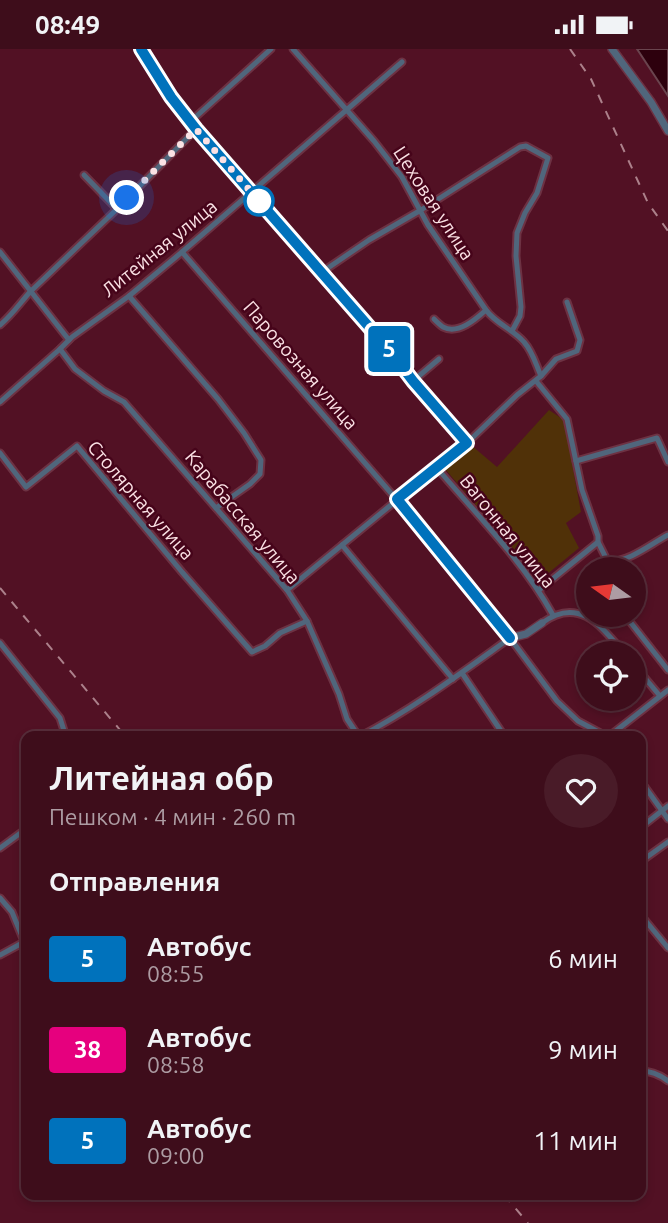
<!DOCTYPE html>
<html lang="ru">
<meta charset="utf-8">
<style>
body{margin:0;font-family:Ubuntu,sans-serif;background:#491b28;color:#f1f3f6;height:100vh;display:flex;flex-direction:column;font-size:26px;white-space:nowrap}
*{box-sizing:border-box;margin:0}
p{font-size:23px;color:#ad9ca3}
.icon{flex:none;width:38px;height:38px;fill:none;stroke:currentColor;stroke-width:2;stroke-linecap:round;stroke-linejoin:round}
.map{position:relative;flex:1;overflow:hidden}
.details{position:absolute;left:21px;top:682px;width:625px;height:469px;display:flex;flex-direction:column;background:#3e0d1b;border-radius:14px;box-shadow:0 4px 10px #0003,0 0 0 2px #572d3a}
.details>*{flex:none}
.badge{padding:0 14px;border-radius:5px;font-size:24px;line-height:46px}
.needle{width:46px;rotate:284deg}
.fabs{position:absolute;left:576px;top:508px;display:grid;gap:14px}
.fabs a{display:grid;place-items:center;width:70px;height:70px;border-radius:50%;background:#3e0d1b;box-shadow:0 4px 10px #0003,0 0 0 2px #572d3a;font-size:35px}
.you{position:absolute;width:35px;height:35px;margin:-18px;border:5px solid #fff;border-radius:50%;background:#1a73e8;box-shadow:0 0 0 10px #1a73e833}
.map>.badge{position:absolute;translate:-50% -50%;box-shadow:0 0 0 4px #fff}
h2{padding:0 28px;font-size:26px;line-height:63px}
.round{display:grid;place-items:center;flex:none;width:74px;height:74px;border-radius:37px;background:#491b28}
.overview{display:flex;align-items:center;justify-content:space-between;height:119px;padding:0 28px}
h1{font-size:33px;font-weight:700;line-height:52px}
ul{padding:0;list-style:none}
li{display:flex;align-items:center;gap:21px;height:91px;padding:0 28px}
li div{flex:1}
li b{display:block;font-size:26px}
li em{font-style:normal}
li .badge{min-width:77px;font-weight:700;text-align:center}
.status{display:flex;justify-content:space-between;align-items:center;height:49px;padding:0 35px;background:#3e0d1b;direction:ltr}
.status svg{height:19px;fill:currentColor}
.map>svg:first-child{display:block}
.green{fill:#503108}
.water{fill:#2d000d;stroke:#6a444e;stroke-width:2}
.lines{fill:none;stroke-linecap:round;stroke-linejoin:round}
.minor-casing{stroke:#6d3243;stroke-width:9}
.tertiary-casing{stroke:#6d3243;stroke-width:10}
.minor{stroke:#50667c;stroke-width:5}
.tertiary{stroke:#50667c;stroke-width:7}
.rail{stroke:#ac818b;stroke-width:2;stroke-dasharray:9 9;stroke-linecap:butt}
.line-casing{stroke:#fff;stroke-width:16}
.line{stroke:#0072bc;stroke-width:10}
.walk{stroke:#fae1e4;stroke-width:7;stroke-dasharray:0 12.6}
.stop-dot{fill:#fff;stroke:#0072bc;stroke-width:3.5}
.labels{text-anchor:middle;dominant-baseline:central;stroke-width:5;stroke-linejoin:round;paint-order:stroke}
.street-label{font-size:19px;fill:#fae1e4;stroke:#46041a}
</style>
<div class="status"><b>08:49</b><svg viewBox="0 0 49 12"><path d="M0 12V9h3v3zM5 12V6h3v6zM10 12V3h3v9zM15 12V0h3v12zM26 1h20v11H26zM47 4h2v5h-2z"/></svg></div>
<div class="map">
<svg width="668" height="1174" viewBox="0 0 668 1174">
<rect width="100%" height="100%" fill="#521124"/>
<path class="green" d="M549 361 564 371 581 463 566 474 579 499 540 531 445 420 471 396 497 418Z"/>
<path class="water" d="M637 0H668V47Z"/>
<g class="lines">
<defs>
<g id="minor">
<path d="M293 0 374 92 402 128 428 176 486 261C496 275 513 280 524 293 533 303 536 316 541 327"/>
<path d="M190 73 271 0"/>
<path d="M84 126 117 160"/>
<path d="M0 203 69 291"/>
<path d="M182 203 397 451 287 541"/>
<path d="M322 223 369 191 421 161 520 98 526 97 548 109 537 144 525 164 517 184 516 207 521 258 520 267 512 282"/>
<path d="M129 247 218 350 244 384 261 411 260 425 250 435 216 459"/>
<path d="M434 270C437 273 440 276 443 278 458 286 476 270 486 261"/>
<path d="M0 276C12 266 20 254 30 243L117 160 196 80"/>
<path d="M60 300 75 320 104 342 124 353 287 541 307 572 339 645 347 670 359 688"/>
<path d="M413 332 439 310"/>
<path d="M536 332 567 370 582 441 598 487V493L608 513C631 512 649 496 668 486"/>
<path d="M0 353 60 300 72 288 129 247 182 203 402 13"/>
<path d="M467 394 517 346 541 327 556 310 577 302 580 291 567 253"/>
<path d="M0 404 26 438 77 397 182 523 252 603 265 597 280 584 307 572"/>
<path d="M576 412 657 389 668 413"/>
<path d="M437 419C477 466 523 512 553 566"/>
<path d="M342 496 453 630"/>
<path d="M539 541 598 493"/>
<path d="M624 565 668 621"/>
<path d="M542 574C579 547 601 577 624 604"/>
<path d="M0 594 60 669 66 688"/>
<path d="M634 616 660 647"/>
<path d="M462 624 505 688"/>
<path d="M359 688C413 660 461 624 510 589L557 652 578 672 608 688"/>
<path d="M608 688 668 641"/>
<path d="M640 731 668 770"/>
<path d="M640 779 668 757"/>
<path d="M0 799 26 780"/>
<path d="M640 813 668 793"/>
<path d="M0 849 12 863 26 897"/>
<path d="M640 865 668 899"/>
<path d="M0 906 24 893"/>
<path d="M640 1022C651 1022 659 1025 668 1032"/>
</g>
<g id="tertiary">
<path d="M141 0 171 48 196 80 392 303 413 332 467 394 397 451 510 589 526 585 542 574"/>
<path d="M612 0 651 53 668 82"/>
</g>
</defs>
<use href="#minor" class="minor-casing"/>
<use href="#tertiary" class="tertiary-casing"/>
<use href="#minor" class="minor"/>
<use href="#tertiary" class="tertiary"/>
<g class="rail">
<path d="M570 0 591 30 648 154 668 182"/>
<path d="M0 539 126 688"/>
<path d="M504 1146 528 1174"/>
</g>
</g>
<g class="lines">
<defs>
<path id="line" d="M141 0 171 48 196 80 391 303 413 332 467 394 397 450 510 589"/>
</defs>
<use href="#line" class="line-casing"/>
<use href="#line" class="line"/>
<path class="walk" d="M127 149 196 80 259 152"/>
</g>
<circle class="stop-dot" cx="259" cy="152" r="14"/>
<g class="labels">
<g class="street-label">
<text transform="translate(434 154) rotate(57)">Цеховая улица</text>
<text transform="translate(159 199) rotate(-39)">Литейная улица</text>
<text transform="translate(301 316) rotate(49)">Паровозная улица</text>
<text transform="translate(141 451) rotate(49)">Столярная улица</text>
<text transform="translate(243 468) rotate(50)">Карабасская улица</text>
<text transform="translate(508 482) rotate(51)">Вагонная улица</text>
</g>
</g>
</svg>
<div class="fabs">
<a><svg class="needle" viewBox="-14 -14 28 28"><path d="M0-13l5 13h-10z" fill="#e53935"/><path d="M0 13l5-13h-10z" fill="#ad9ca3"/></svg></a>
<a><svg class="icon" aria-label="locate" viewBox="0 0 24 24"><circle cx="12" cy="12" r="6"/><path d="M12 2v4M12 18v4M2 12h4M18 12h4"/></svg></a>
</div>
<div class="you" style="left:127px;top:149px"></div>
<b class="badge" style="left:389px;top:300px;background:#0072bc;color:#fff">5</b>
<section class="details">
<div class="overview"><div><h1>Литейная обр</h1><p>Пешком · 4 мин · 260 m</p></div><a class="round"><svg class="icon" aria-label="heart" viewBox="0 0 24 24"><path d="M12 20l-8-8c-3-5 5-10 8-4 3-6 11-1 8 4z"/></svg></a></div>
<h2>Отправления</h2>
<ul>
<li><span class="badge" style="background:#0072bc;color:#fff">5</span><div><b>Автобус</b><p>08:55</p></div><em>6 мин</em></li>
<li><span class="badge" style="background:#e6007e;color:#fff">38</span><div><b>Автобус</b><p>08:58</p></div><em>9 мин</em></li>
<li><span class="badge" style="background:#0072bc;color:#fff">5</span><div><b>Автобус</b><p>09:00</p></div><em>11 мин</em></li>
</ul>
</section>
</div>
